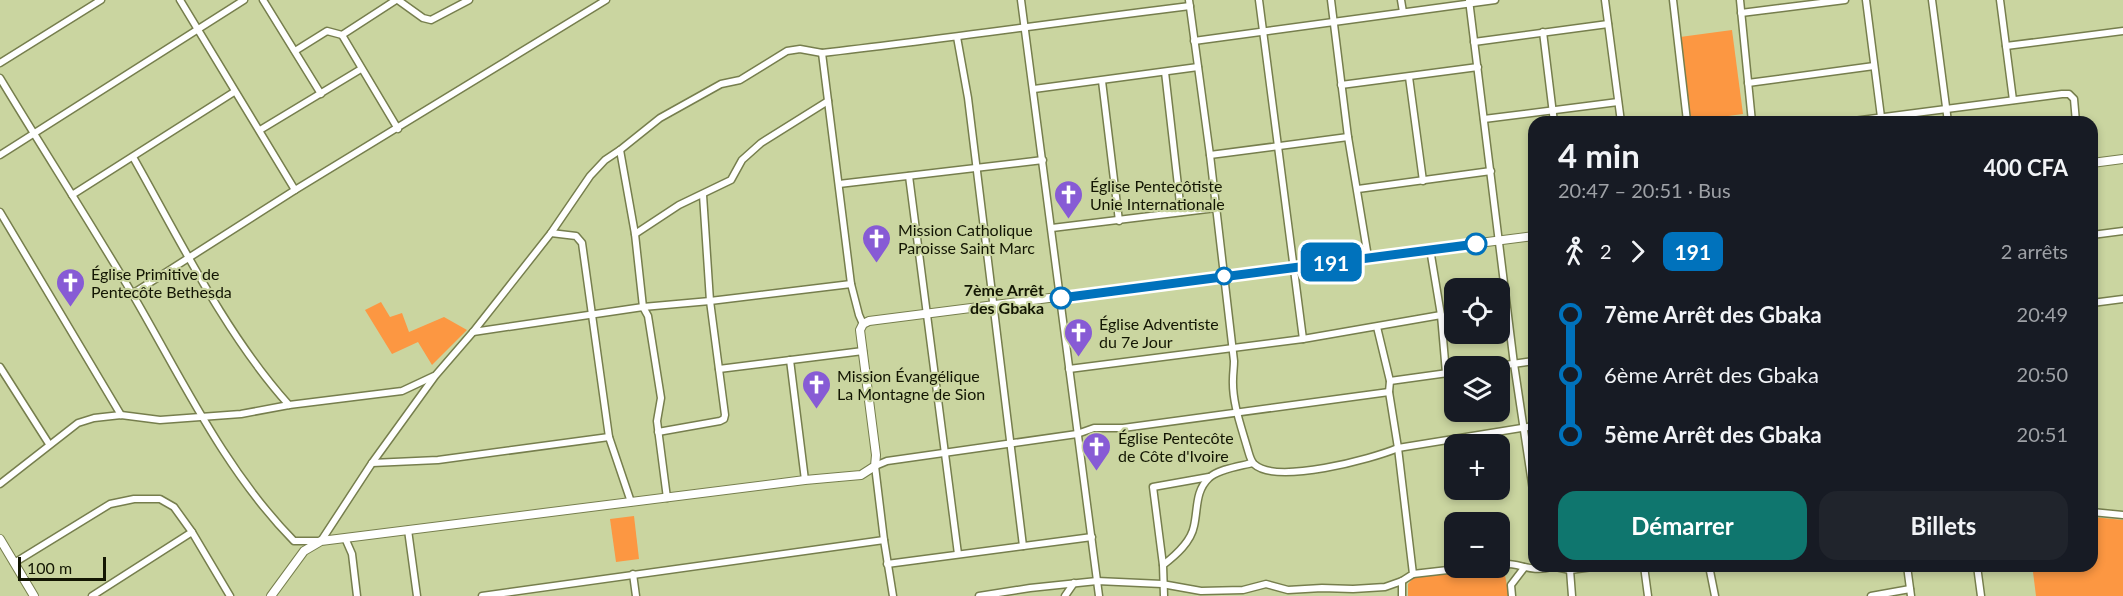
<!DOCTYPE html>
<html lang="fr">
<meta charset="utf-8">
<style>
body{margin:0;font-family:Lato,sans-serif;background:#20242c;color:#f1f3f6;height:100vh;display:flex;flex-direction:column;font-size:22px;white-space:nowrap}
*{box-sizing:border-box;margin:0}
p{font-size:20px;color:#9ea1a6}
.icon{flex:none;width:33px;height:33px;fill:none;stroke:currentColor;stroke-width:2;stroke-linecap:round;stroke-linejoin:round}
.map{position:relative;flex:1;overflow:hidden}
.panel{position:absolute;left:1528px;top:116px;width:570px;height:456px;display:flex;flex-direction:column;background:#171b24;border-radius:18px;box-shadow:0 3px 9px #0003}
.panel>*{flex:none}
.badge{padding:0 12px;border-radius:9px;font-size:21px;line-height:39px}
.buttons{position:absolute;left:1444px;top:278px;display:grid;gap:12px}
.buttons a{display:grid;place-items:center;width:66px;height:66px;border-radius:12px;background:#171b24;box-shadow:0 3px 9px #0003;font-size:30px}
.scale{position:absolute;left:18px;bottom:15px;width:88px;box-sizing:border-box;padding-left:6px;border:3px solid #131603;border-top:0;font-size:16px;line-height:21px;white-space:nowrap;color:#131603;-webkit-text-stroke:4px #cad5a0;paint-order:stroke}
.map>.badge{position:absolute;translate:-50% -50%;box-shadow:0 0 0 3px #fff}
.legs{display:flex;align-items:center;gap:9px;height:66px;padding:0 30px;font-size:20px}
.legs p{margin-inline-start:auto}
.overview{display:flex;align-items:center;justify-content:space-between;height:102px;padding:0 30px}
h1{font-size:33px;font-weight:700;line-height:45px}
.button{display:flex;gap:12px;margin-top:auto;padding:12px 30px}
.button a{flex:1;height:69px;border-radius:18px;background:#0f766e;color:#fff;font-size:24px;font-weight:700;line-height:69px;text-align:center}
.button a+a{background:#20242c;color:#f1f3f6}
ul{padding:0 30px;list-style:none}
li{display:flex;align-items:center;gap:21px;height:60px;font-size:22px}
li i{display:grid;place-items:center;width:9px;height:100%;margin:0 8px;background:currentColor}
li i::after{content:'';width:15px;height:15px;margin:-8px;border:4px solid;border-radius:50%;background:#171b24}
li p{margin-inline-start:auto}
li:first-child i{background:linear-gradient(#0000 50%,currentColor 0)}
li:last-child i{background:linear-gradient(currentColor 50%,#0000 0)}
.map>svg:first-child{display:block}
.green{fill:#fc9742}
.lines{fill:none;stroke-linecap:round;stroke-linejoin:round}
.minor-casing{stroke:#767e4d;stroke-width:9}
.tertiary-casing{stroke:#767e4d;stroke-width:10}
.minor{stroke:#fff;stroke-width:6}
.tertiary{stroke:#fff;stroke-width:8}
.line-1-casing{stroke:#fff;stroke-width:14}
.line-1{stroke:#0072bc;stroke-width:9}
.stop-1-dot{fill:#fff;stroke:#0072bc;stroke-width:3}
.labels{text-anchor:middle;dominant-baseline:central;stroke-width:4.5;stroke-linejoin:round;paint-order:stroke}
.poi-label{font-size:16px;fill:#131603;stroke:#cad5a0;text-anchor:start}
.stop-label{font-size:16px;font-weight:bold;fill:#131603;stroke:#cad5a0;text-anchor:end}
</style>
<div class="map">
<svg width="2123" height="596" viewBox="0 0 2123 596">
<rect width="100%" height="100%" fill="#cad5a0"/>
<g class="green">
<path d="M1732 30 1743 114 1691 121 1680 37Z"/>
<path d="M381 302 390 317 402 313 409 332 444 317 467 330 432 365 418 342 392 354 365 310Z"/>
<path d="M634 516 639 559 616 562 610 519Z"/>
<path d="M2093 517 2123 520V596H2036L2033 572 2041 566H2092Z"/>
<path d="M1500 565H1503L1509 596H1408V584L1415 576 1500 567Z"/>
</g>
<g class="lines">
<defs>
<g id="minor">
<path d="M180 0 295 190"/>
<path d="M263 0 321 94"/>
<path d="M398 0 423 18 431 20 469 0"/>
<path d="M1021 0 1099 596"/>
<path d="M1189 0 1210 155 1234 361C1234 368 1233 373 1233 379 1232 402 1241 426 1247 447 1249 453 1250 460 1254 464 1276 485 1372 459 1398 448L1534 426"/>
<path d="M1259 0 1303 339"/>
<path d="M1331 0 1348 137 1368 257"/>
<path d="M1401 0 1403 12"/>
<path d="M1469 0 1514 364 1534 497"/>
<path d="M1605 0 1621 122"/>
<path d="M1673 0 1687 121"/>
<path d="M1740 0 1752 122"/>
<path d="M1866 0 1881 117"/>
<path d="M1932 0 1948 122"/>
<path d="M2000 0 2013 100"/>
<path d="M1741 13 1845 0"/>
<path d="M1543 32 1554 122"/>
<path d="M342 35 398 129"/>
<path d="M957 37 968 98 1023 546"/>
<path d="M1194 41 1495 0"/>
<path d="M1474 42 1608 24"/>
<path d="M2006 46 2123 31"/>
<path d="M295 51 327 31 342 35 396 0"/>
<path d="M822 53 851 284 859 315 863 324"/>
<path d="M0 63 101 0"/>
<path d="M1165 72 1181 212"/>
<path d="M1409 77 1423 181"/>
<path d="M0 78C44 151 90 222 133 295 182 379 225 471 294 541H321L372 463 435 376 473 332 551 233 590 176 605 160 620 150 660 118 721 84 740 80 787 51 800 49 822 53C945 39 1067 21 1190 6"/>
<path d="M1102 81 1119 221"/>
<path d="M1748 83 1874 66"/>
<path d="M1341 85 1478 67"/>
<path d="M1034 89 1198 67"/>
<path d="M1484 119 1618 102"/>
<path d="M1846 122 2062 94H2069L2074 99 2076 122"/>
<path d="M260 130 361 69"/>
<path d="M620 150 635 234 643 307 648 316 661 398 657 421 667 498"/>
<path d="M0 155 244 0"/>
<path d="M1210 155 1348 137"/>
<path d="M133 157C180 240 225 334 289 405"/>
<path d="M909 176 958 554"/>
<path d="M839 184 1043 160"/>
<path d="M1358 189 1491 171"/>
<path d="M72 195 234 92"/>
<path d="M0 212 121 415"/>
<path d="M1052 228 1216 208"/>
<path d="M551 233 576 236 582 243 609 437 631 502"/>
<path d="M635 234 679 205 731 180 742 160 761 143 828 101"/>
<path d="M2092 235 2123 231"/>
<path d="M1430 249 1441 315 1446 373"/>
<path d="M132 294 295 190 606 0"/>
<path d="M2092 303 2123 299"/>
<path d="M473 332 643 307 710 301 851 284"/>
<path d="M790 360 805 480"/>
<path d="M1498 366 1534 361"/>
<path d="M0 367 49 444"/>
<path d="M719 369 863 351"/>
<path d="M1069 369 1303 339 1441 315"/>
<path d="M1390 381 1455 372"/>
<path d="M658 432 720 421 724 419 725 415 710 301 703 195"/>
<path d="M372 463 438 460 609 437"/>
<path d="M0 484 78 423 94 418 121 415 160 420 241 414 289 405 402 391 434 376"/>
<path d="M2092 512 2123 515"/>
<path d="M408 530 417 596"/>
<path d="M345 538 352 554 357 596"/>
<path d="M14 563 110 504 134 499H160L174 507 192 532 230 596"/>
<path d="M887 564 1092 537"/>
<path d="M1500 564C1520 562 1529 573 1552 567"/>
<path d="M1163 565 1153 487 1209 477"/>
<path d="M1551 566 1570 570 1600 566"/>
<path d="M1644 566 1648 596"/>
<path d="M1709 566 1715 596"/>
<path d="M1907 566 1911 596"/>
<path d="M1977 566 1981 596"/>
<path d="M1570 570 1572 596"/>
<path d="M633 574 636 596"/>
<path d="M1413 574 1474 567"/>
<path d="M1402 581V596"/>
<path d="M92 596 192 532"/>
<path d="M482 596 884 540"/>
<path d="M893 596 884 540 875 466 887 461 1077 434 1094 428H1123L1389 392"/>
<path d="M979 596 1030 588 1097 581 1162 584 1201 591 1243 590 1266 584 1288 590 1322 588 1353 589 1385 587 1402 581 1413 574 1398 448 1389 392 1390 381 1377 327"/>
<path d="M1065 596 1074 583"/>
<path d="M1164 596 1163 565C1176 555 1191 542 1194 526 1198 509 1195 491 1209 478 1218 469 1241 466 1252 463"/>
<path d="M1512 596 1511 585 1524 568"/>
<path d="M1871 596 1910 589"/>
</g>
<g id="tertiary">
<path d="M2092 163 2123 159"/>
<path d="M0 539 34 596"/>
<path d="M271 596 304 551 321 541 805 480 861 475 875 466 876 455 860 330 863 324 869 321 1534 236"/>
</g>
</defs>
<use href="#minor" class="minor-casing"/>
<use href="#tertiary" class="tertiary-casing"/>
<use href="#minor" class="minor"/>
<use href="#tertiary" class="tertiary"/>
</g>
<g class="lines">
<defs>
<path id="line-1" d="M1061 298 1476 244"/>
</defs>
<use href="#line-1" class="line-1-casing"/>
<use href="#line-1" class="line-1"/>
</g>
<defs>
<symbol id="church-pin" viewBox="-11 -11 22 30"><path d="M0 17L-7.5 6A9.5 9.5 0 1 1 7.5 6Z" fill="#875bd5" stroke="#cad5a0"/><path d="M-1.2-6h2.4v3.5h3.3v2.4h-3.3V6h-2.4V-.1h-3.3v-2.4h3.3Z" fill="#fff"/></symbol>
</defs>
<g fill-rule="evenodd">
<use href="#church-pin" x="1052" y="178" width="33" height="45"/>
<use href="#church-pin" x="860" y="222" width="33" height="45"/>
<use href="#church-pin" x="54" y="266" width="33" height="45"/>
<use href="#church-pin" x="1062" y="316" width="33" height="45"/>
<use href="#church-pin" x="800" y="368" width="33" height="45"/>
<use href="#church-pin" x="1080" y="430" width="33" height="45"/>
</g>
<g class="stop-1-dot">
<circle cx="1476" cy="244" r="10"/>
<circle cx="1224" cy="276" r="8"/>
<circle cx="1061" cy="298" r="10"/>
</g>
<g class="labels">
<g class="poi-label">
<text x="1090" y="185">Église Pentecôtiste<tspan x="1090" dy="18">Unie Internationale</tspan></text>
<text x="898" y="229">Mission Catholique<tspan x="898" dy="18">Paroisse Saint Marc</tspan></text>
<text x="91" y="273">Église Primitive de<tspan x="91" dy="18">Pentecôte Bethesda</tspan></text>
<text x="1099" y="323">Église Adventiste<tspan x="1099" dy="18">du 7e Jour</tspan></text>
<text x="837" y="375">Mission Évangélique<tspan x="837" dy="18">La Montagne de Sion</tspan></text>
<text x="1118" y="437">Église Pentecôte<tspan x="1118" dy="18">de Côte d'Ivoire</tspan></text>
</g>
<g class="stop-label">
<text x="1044" y="289">7ème Arrêt<tspan x="1044" dy="18">des Gbaka</tspan></text>
</g>
</g>
</svg>
<div class="buttons">
<a><svg class="icon" aria-label="locate" viewBox="0 0 24 24"><circle cx="12" cy="12" r="6"/><path d="M12 2v4M12 18v4M2 12h4M18 12h4"/></svg></a>
<a><svg class="icon" aria-label="layers" viewBox="0 0 24 24"><path d="M12 4l9 5-9 5-9-5zM3 14l9 5 9-5"/></svg></a>
<a>+</a>
<a>−</a>
</div>
<div class="scale">100 m</div>
<b class="badge" style="left:1331px;top:262px;background:#0072bc;color:#fff">191</b>
<section class="panel">
<div class="overview"><div><h1>4 min</h1><p>20:47 – 20:51 · Bus</p></div><b>400 CFA</b></div>
<div class="legs"><svg class="icon" aria-label="walk" viewBox="0 0 24 24"><circle cx="13" cy="4" r="2"/><path d="M13 8l-2 6 4 7M11 14l-3 7M7 12l3-4h3l4 4"/></svg>2<svg class="icon" aria-label="forward" viewBox="0 0 24 24"><path d="M9 5l7 7-7 7"/></svg><b class="badge" style="background:#0072bc;color:#fff">191</b><p>2 arrêts</p></div>
<ul>
<li><i style="color:#0072bc"></i><b>7ème Arrêt des Gbaka</b><p>20:49</p></li>
<li><i style="color:#0072bc"></i><span>6ème Arrêt des Gbaka</span><p>20:50</p></li>
<li><i style="color:#0072bc"></i><b>5ème Arrêt des Gbaka</b><p>20:51</p></li>
</ul>
<div class="button"><a>Démarrer</a><a>Billets</a></div>
</section>
</div>
